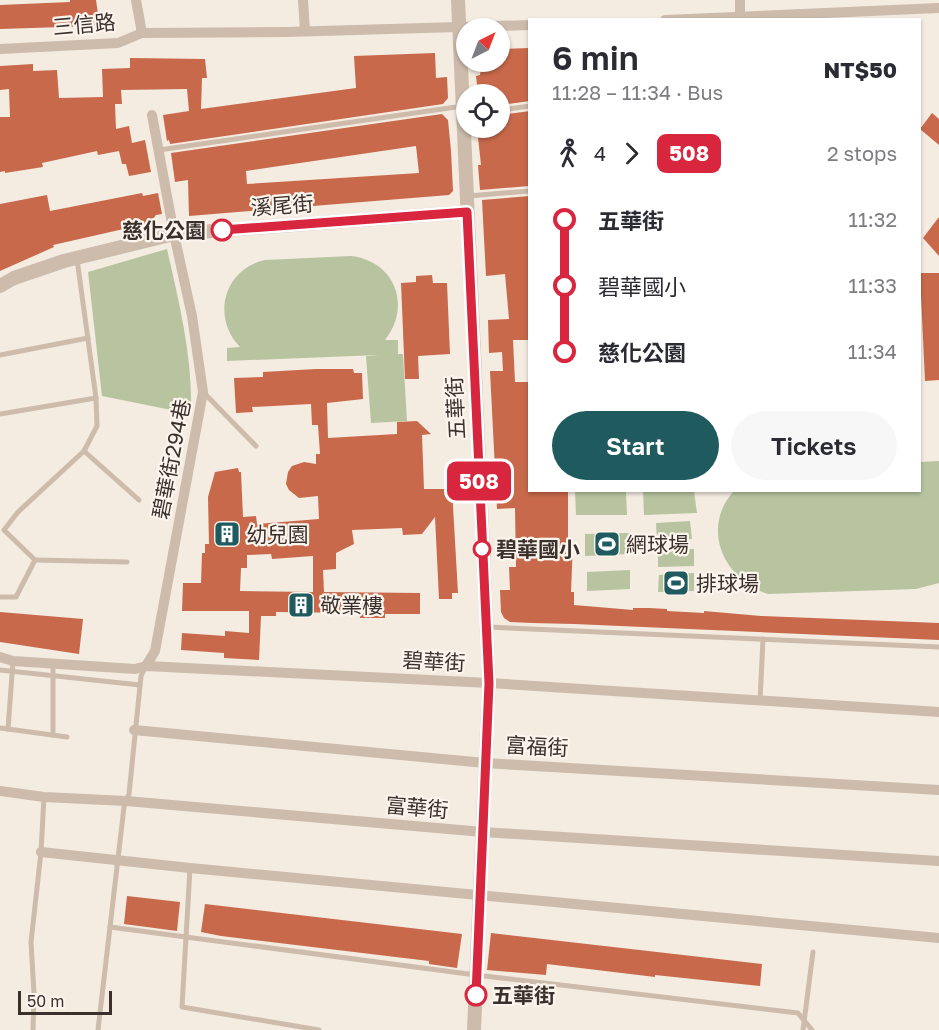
<!DOCTYPE html>
<meta charset="utf-8">
<style>
body{margin:0;font-family:"Golos Text","Noto Sans TC",sans-serif;background:#f7f7f7;color:#2b2b33;height:100vh;display:flex;flex-direction:column;font-size:22px;white-space:nowrap}
*{box-sizing:border-box;margin:0}
p{font-size:20px;color:#7c7c81}
.icon{flex:none;width:33px;height:33px;fill:none;stroke:currentColor;stroke-width:2;stroke-linecap:round;stroke-linejoin:round}
.map{position:relative;flex:1;overflow:hidden}
.side{position:absolute;left:528px;top:18px;width:393px;height:474px;display:flex;flex-direction:column;background:#fff;border-radius:0px;box-shadow:0 2px 4px #0004}
.side>*{flex:none}
.badge{padding:0 12px;border-radius:9px;font-size:21px;line-height:39px}
.needle{width:39px;rotate:42deg}
.controls{position:absolute;left:456px;top:18px;display:grid;gap:12px}
.controls a{display:grid;place-items:center;width:54px;height:54px;border-radius:50%;background:#fff;box-shadow:0 2px 4px #0004;font-size:30px}
.scale{position:absolute;left:18px;bottom:15px;width:94px;box-sizing:border-box;padding-left:6px;border:3px solid #3b302b;border-top:0;font-size:16px;line-height:21px;white-space:nowrap;color:#3b302b;-webkit-text-stroke:4px #fbf5ee;paint-order:stroke}
.map>.badge{position:absolute;translate:-50% -50%;box-shadow:0 0 0 3px #fff}
.legs{display:flex;align-items:center;gap:9px;height:66px;padding:0 24px;font-size:20px}
.legs p{margin-inline-start:auto}
.headline{display:flex;align-items:center;justify-content:space-between;height:102px;padding:0 24px}
h1{font-size:33px;font-weight:600;line-height:45px}
.primary-button{display:flex;gap:12px;margin-top:auto;padding:12px 24px}
.primary-button a{flex:1;height:69px;border-radius:36px;background:#1f5a5e;color:#fff;font-size:24px;font-weight:600;line-height:69px;text-align:center}
.primary-button a+a{background:#f7f7f7;color:#2b2b33}
ul{padding:0 24px;list-style:none}
li{display:flex;align-items:center;gap:21px;height:66px;font-size:22px}
li i{display:grid;place-items:center;width:9px;height:100%;margin:0 8px;background:currentColor}
li i::after{content:'';width:15px;height:15px;margin:-8px;border:4px solid;border-radius:50%;background:#fff}
li p{margin-inline-start:auto}
li:first-child i{background:linear-gradient(#0000 50%,currentColor 0)}
li:last-child i{background:linear-gradient(currentColor 50%,#0000 0)}
.map>svg:first-child{display:block}
.green{fill:#b8c4a0}
.building{fill:#c8694b;fill-rule:evenodd}
.lines{fill:none;stroke-linecap:round;stroke-linejoin:round}
.service{stroke:#cdbbac;stroke-width:5}
.minor{stroke:#cdbbac;stroke-width:10}
.tertiary{stroke:#cdbbac;stroke-width:14}
.line-1-casing{stroke:#fff;stroke-width:14}
.line-1{stroke:#d7263d;stroke-width:9}
.stop-1-dot{fill:#fff;stroke:#d7263d;stroke-width:3}
.labels{text-anchor:middle;dominant-baseline:central;stroke-width:4.5;stroke-linejoin:round;paint-order:stroke}
.street-label{font-size:21px;fill:#3b302b;stroke:#fbf5ee}
.stop-label{font-size:21px;font-weight:bold;fill:#3b302b;stroke:#fbf5ee;text-anchor:start}
.poi-label{font-size:21px;fill:#3b302b;stroke:#fbf5ee;text-anchor:start}
</style>
<div class="map">
<svg width="939" height="1030" viewBox="0 0 939 1030">
<rect width="100%" height="100%" fill="#f4ebe1"/>
<g class="green">
<path d="M167 249C179 302 193 358 191 414L102 396 88 272Z"/>
<path d="M351 256C395 261 412 306 385 340H398V354H403L407 421 371 423 366 356 379 355 227 361V348L240 347C211 317 224 269 265 260Z"/>
<path d="M939 461V583L916 589 768 594C724 580 700 528 734 491L920 490V462Z"/>
<path d="M575 491H626L627 515H576Z"/>
<path d="M643 491H694L697 513 644 515Z"/>
<path d="M690 521 692 539 657 541 656 523Z"/>
<path d="M629 533V554L585 556V534Z"/>
<path d="M694 549V566L658 567V550Z"/>
<path d="M630 570V589L587 591V572Z"/>
<path d="M694 573V591L658 592 659 575Z"/>
</g>
<g class="building">
<path d="M70 0H96L99 21 95 26 0 29V5L70 2Z"/>
<path d="M530 48V101L500 105V94H478L476 76 480 75 482 62H500V49Z"/>
<path d="M435 53 436 78 447 77 448 98 443 104 170 144 169 140 167 141 163 115 189 111 187 89 121 90 122 104H115L116 129 129 126 132 143 145 140 151 172 129 176 126 164H122L119 151 98 155 97 151 42 163 43 167 5 173V171L0 172V117H10L9 89 0 90V66L33 64V71L57 70 59 98 103 97 102 69 130 68V58L205 59 207 78H202L201 109 356 88 354 56Z"/>
<path d="M530 111V186L480 190 478 165H481L477 128H500V115Z"/>
<path d="M932 113 939 119V145L920 129Z"/>
<path d="M442 114 448 120 451 151 453 191 449 195 189 216 188 180 175 182 171 153ZM416 146 419 173 247 184 246 171Z"/>
<path d="M142 193 143 196 158 193 162 214 156 215 150 223 53 245 54 247 0 271V204L47 195 50 211Z"/>
<path d="M530 196V340H513L515 382H530V490H568V542H573L571 592H574V605L633 610V608H649L667 609V611L704 613V611L761 616 939 623V640L574 624 532 623 510 622 504 618 501 612 500 590H510L509 567H516L515 508 497 509 490 371H503L502 352 489 353 488 320 509 319 505 274 486 276 482 200Z"/>
<path d="M939 217V256L923 238Z"/>
<path d="M920 273H939V380L925 381Z"/>
<path d="M432 275 433 283H447L450 354 418 356 419 379H405L401 283 416 282V276Z"/>
<path d="M316 369H353L354 373H362L363 399 327 403 328 438 397 434V422L417 421 431 434 422 435 424 489H452L458 593H452V599H439L435 517 422 534 403 535 402 528 352 530 354 544 336 553V569L323 570 324 592 420 593V614H385V618H360V613L276 612V616H261L259 660 224 658V653L181 650 182 633 225 636V631L249 633V611H182L183 583H201L202 553H205V544H209L208 497 215 472 238 468 239 472H241L243 517 256 516 257 524 319 519 318 496 299 498 289 490 286 484 288 472 292 466 304 462 316 464V454H320L318 425H312L311 404 252 407 253 412 236 413 234 378 263 377V372ZM271 554 272 559 313 556V592L240 591 241 568H247V555Z"/>
<path d="M0 612 83 619 79 654 0 642Z"/>
<path d="M127 896 180 902 177 931 124 924Z"/>
<path d="M205 904 462 934 457 968 429 964V961L221 936 201 932Z"/>
<path d="M491 933 762 964 760 986 655 975V977L547 964 546 975 487 970Z"/>
</g>
<g class="lines">
<g class="service">
<path d="M500 110 530 106"/>
<path d="M159 150 463 106"/>
<path d="M468 196 530 191"/>
<path d="M0 355 88 338"/>
<path d="M204 393 256 446"/>
<path d="M0 414 96 398"/>
<path d="M84 451 139 500"/>
<path d="M35 560 127 562"/>
<path d="M0 597H16L35 560 4 530 18 512 84 451 97 426 96 398 77 259"/>
<path d="M488 627 939 647"/>
<path d="M0 670 140 685"/>
<path d="M760 701 763 639"/>
<path d="M0 728 67 737"/>
<path d="M8 729 13 661"/>
<path d="M53 735V664"/>
<path d="M190 868 182 1007 319 1030"/>
<path d="M110 927 476 975 798 1013 812 1030"/>
<path d="M33 1030 34 994 31 942 41 852 44 797"/>
<path d="M98 1030 124 807 129 794 141 676 145 668"/>
<path d="M803 1030 813 952"/>
</g>
<g class="minor">
<path d="M136 0 142 33"/>
<path d="M303 0 305 31"/>
<path d="M740 0V16"/>
<path d="M665 20 939 8"/>
<path d="M0 49 118 43 142 33 286 32 530 25"/>
<path d="M0 657 13 661 135 669 146 666 489 683 939 712"/>
<path d="M146 666 155 651 203 392 192 316 174 234 152 115"/>
<path d="M134 730 485 763 939 790"/>
<path d="M0 791 44 797 126 801 483 832 939 861"/>
<path d="M41 852 190 868 939 938"/>
</g>
<g class="tertiary">
<path d="M458 0 489 683 474 1030"/>
<path d="M0 286 14 278 64 261 174 234 467 212"/>
</g>
</g>
<g class="lines">
<defs>
<path id="line-1" d="M222 230 467 212 489 683 476 995"/>
</defs>
<use href="#line-1" class="line-1-casing"/>
<use href="#line-1" class="line-1"/>
</g>
<defs>
<symbol id="building-square" viewBox="-11 -11 22 22"><rect x="-9" y="-9" width="18" height="18" rx="4" fill="#1f5a5e" stroke="#fbf5ee"/><path d="M-4-6H4V6H1V3H-1V6H-4ZM-2.5-4.3h1.7v1.8h-1.7ZM.8-4.3h1.7v1.8H.8ZM-2.5-1h1.7V.8h-1.7ZM.8-1h1.7V.8H.8Z" fill="#fff"/></symbol>
<symbol id="stadium-square" viewBox="-11 -11 22 22"><rect x="-9" y="-9" width="18" height="18" rx="4" fill="#1f5a5e" stroke="#fbf5ee"/><path d="M0-5a6.5 5 0 1 0 0 10a6.5 5 0 1 0 0-10ZM-3.5-1.8h7v3.6h-7Z" fill="#fff"/></symbol>
</defs>
<g fill-rule="evenodd">
<use href="#building-square" x="212" y="519" width="30" height="30"/>
<use href="#stadium-square" x="592" y="529" width="30" height="30"/>
<use href="#stadium-square" x="661" y="568" width="30" height="30"/>
<use href="#building-square" x="286" y="590" width="30" height="30"/>
</g>
<g class="stop-1-dot">
<circle cx="222" cy="230" r="10"/>
<circle cx="482" cy="549" r="8"/>
<circle cx="476" cy="995" r="10"/>
</g>
<g class="labels">
<g class="street-label">
<text transform="translate(84 24) rotate(-5)">三信路</text>
<text transform="translate(282 205) rotate(-4)">溪尾街</text>
<text transform="translate(455 408) rotate(-93)">五華街</text>
<text transform="translate(171 459) rotate(-79)">碧華街294巷</text>
<text transform="translate(434 661) rotate(3)">碧華街</text>
<text transform="translate(537 746) rotate(3)">富福街</text>
<text transform="translate(417 807) rotate(5)">富華街</text>
</g>
<g class="stop-label">
<text x="206" y="230" text-anchor="end">慈化公園</text>
<text x="496" y="549">碧華國小</text>
<text x="492" y="995">五華街</text>
</g>
<g class="poi-label">
<text x="246" y="534">幼兒園</text>
<text x="626" y="544">網球場</text>
<text x="696" y="583">排球場</text>
<text x="320" y="605">敬業樓</text>
</g>
</g>
</svg>
<div class="controls">
<a><svg class="needle" viewBox="-14 -14 28 28"><path d="M0-13l5 13h-10z" fill="#e53935"/><path d="M0 13l5-13h-10z" fill="#7c7c81"/></svg></a>
<a><svg class="icon" aria-label="locate" viewBox="0 0 24 24"><circle cx="12" cy="12" r="6"/><path d="M12 2v4M12 18v4M2 12h4M18 12h4"/></svg></a>
</div>
<div class="scale">50 m</div>
<b class="badge" style="left:479px;top:481px;background:#d7263d;color:#fff">508</b>
<section class="side">
<div class="headline"><div><h1>6 min</h1><p>11:28 – 11:34 · Bus</p></div><b>NT$50</b></div>
<div class="legs"><svg class="icon" aria-label="walk" viewBox="0 0 24 24"><circle cx="13" cy="4" r="2"/><path d="M13 8l-2 6 4 7M11 14l-3 7M7 12l3-4h3l4 4"/></svg>4<svg class="icon" aria-label="forward" viewBox="0 0 24 24"><path d="M9 5l7 7-7 7"/></svg><b class="badge" style="background:#d7263d;color:#fff">508</b><p>2 stops</p></div>
<ul>
<li><i style="color:#d7263d"></i><b>五華街</b><p>11:32</p></li>
<li><i style="color:#d7263d"></i><span>碧華國小</span><p>11:33</p></li>
<li><i style="color:#d7263d"></i><b>慈化公園</b><p>11:34</p></li>
</ul>
<div class="primary-button"><a>Start</a><a>Tickets</a></div>
</section>
</div>
